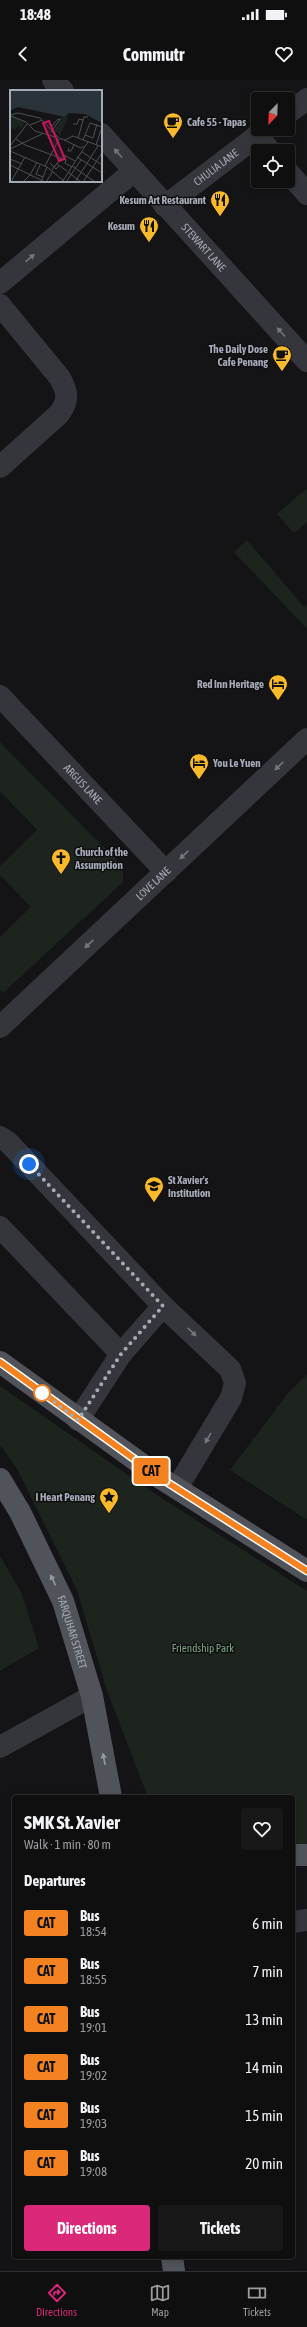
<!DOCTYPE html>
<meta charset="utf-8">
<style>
body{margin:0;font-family:"Asap Condensed",sans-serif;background:#181819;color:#f1f3f6;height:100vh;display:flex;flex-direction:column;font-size:15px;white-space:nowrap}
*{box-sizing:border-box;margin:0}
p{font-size:13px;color:#9b9c9f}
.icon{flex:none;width:22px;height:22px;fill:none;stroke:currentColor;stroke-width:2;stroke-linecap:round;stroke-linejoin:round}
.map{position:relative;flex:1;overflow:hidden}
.details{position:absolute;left:12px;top:1715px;width:283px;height:464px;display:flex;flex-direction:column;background:#0f0f10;border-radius:4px;box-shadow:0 2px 6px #0003,0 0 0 1px #2f2f30}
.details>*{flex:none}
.badge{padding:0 8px;border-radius:3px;font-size:14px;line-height:26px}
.needle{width:26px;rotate:203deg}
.controls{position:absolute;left:251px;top:12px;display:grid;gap:8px}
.controls a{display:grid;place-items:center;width:44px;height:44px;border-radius:4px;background:#0f0f10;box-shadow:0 2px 6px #0003,0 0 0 1px #2f2f30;font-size:20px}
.you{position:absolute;width:20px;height:20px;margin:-10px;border:3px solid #fff;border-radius:50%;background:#1a73e8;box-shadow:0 0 0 6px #1a73e833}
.map>.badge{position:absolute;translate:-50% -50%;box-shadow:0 0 0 2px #fff}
h2{padding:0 12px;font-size:15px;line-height:36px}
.round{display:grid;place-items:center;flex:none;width:42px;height:42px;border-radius:4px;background:#181819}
.headline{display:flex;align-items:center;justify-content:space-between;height:68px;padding:0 12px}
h1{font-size:19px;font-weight:700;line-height:30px}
.action{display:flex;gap:8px;margin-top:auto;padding:8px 12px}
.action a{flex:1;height:46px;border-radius:4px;background:#db2777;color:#fff;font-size:16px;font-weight:700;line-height:46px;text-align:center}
.action a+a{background:#181819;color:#f1f3f6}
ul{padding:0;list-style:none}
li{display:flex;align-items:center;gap:12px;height:48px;padding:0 12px}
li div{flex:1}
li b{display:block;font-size:15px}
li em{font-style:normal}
li .badge{min-width:44px;font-weight:700;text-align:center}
.status{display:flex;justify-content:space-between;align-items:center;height:28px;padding:0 20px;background:#0f0f10;direction:ltr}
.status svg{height:11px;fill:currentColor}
header{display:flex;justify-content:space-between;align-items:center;height:52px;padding:0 12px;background:#0f0f10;font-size:18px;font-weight:700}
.dock{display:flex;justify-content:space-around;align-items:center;height:56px;border-top:1px solid #2f2f30;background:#0f0f10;font-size:11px;color:#9b9c9f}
.dock a{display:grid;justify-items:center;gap:2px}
.dock .selected{color:#db2777}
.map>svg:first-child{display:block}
.green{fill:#1c241d}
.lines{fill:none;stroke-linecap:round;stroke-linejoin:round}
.minor{stroke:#35363b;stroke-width:22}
.major{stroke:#51535a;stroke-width:22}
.oneway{fill:#73767f}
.oneway2{fill:#9499a4}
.line-casing{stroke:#fff;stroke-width:9}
.line{stroke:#f58220;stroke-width:6}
.walk{stroke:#a5aab7;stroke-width:4;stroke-dasharray:0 7.2}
.stop-dot{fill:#fff;stroke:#f58220;stroke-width:2}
.labels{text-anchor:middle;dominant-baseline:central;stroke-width:3;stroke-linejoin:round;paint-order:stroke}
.poi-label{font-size:11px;font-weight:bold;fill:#a5aab7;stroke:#0f0f11;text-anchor:end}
.street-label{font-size:11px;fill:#a5aab7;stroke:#0f0f11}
.park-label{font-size:11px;fill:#7ba37f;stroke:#0f0f11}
.inset-road{fill:none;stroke:#4e5056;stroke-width:1}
.view{fill:#c2185b;fill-opacity:0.15;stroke:#c2185b;stroke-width:2}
.inset-edge{fill:none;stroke:#a5aab7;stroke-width:2}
</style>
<div class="status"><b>18:48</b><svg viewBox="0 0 49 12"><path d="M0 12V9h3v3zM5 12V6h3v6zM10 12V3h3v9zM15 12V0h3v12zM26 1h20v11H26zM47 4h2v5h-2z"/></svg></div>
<header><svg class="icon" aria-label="back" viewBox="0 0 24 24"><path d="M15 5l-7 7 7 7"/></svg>Commutr<svg class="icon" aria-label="heart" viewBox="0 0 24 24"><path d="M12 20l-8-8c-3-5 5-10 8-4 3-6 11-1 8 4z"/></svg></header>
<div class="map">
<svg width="307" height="2191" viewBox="0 0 307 2191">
<rect width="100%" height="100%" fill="#141416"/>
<g class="green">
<path d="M307 408V442L294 453 277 434Z"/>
<path d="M247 460 304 527 307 525V549L234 472Z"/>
<path d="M0 662 123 787V802L3 913 0 910V857L31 827 0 795V786L37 750 0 711Z"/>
<path d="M307 1295V1440L230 1390 288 1313Z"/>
<path d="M0 1306 154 1413 307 1511V1775H293V1717H148L107 1611 77 1510 17 1389 0 1365Z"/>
<path d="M0 1476 22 1514 39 1568 0 1591Z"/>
</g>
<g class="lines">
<g class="minor">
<path d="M53 0 63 11"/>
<path d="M288 33 307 19"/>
<path id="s1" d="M101 54 307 281"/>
<path d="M257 55 270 71"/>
<path d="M288 92 307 114"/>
<path id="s2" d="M165 126 266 49"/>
<path d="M0 203 134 91"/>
<path d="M0 225 60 298C68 313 69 320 59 334L0 387"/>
<path id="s3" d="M0 616 166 792"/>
<path id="s4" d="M0 947 307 659"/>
<path d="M0 1057 8 1062 163 1226 230 1289 235 1303 231 1318 177 1408"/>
<path d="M0 1147 121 1274"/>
<path d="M78 1340 121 1274 163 1226"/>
<path d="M0 1667 92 1616"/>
<path d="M293 1842 307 1840"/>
</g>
<g class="major">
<path d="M0 1282 162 1399 307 1491"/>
<path id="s5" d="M0 1399 20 1432 63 1521 92 1616 111 1717"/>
<path d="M293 1775H307"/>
<path d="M172 2177 174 2191"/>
</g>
</g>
<defs><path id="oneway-solid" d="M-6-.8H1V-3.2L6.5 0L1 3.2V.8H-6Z"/></defs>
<g class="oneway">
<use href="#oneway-solid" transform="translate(118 73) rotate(-132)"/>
<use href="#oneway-solid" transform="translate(30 178) rotate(-40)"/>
<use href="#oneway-solid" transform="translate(281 252) rotate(-132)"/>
<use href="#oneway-solid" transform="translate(279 686) rotate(137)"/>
<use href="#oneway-solid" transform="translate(184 775) rotate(137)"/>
<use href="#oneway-solid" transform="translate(89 864) rotate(137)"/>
<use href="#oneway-solid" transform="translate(192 1252) rotate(44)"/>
<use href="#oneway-solid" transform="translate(208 1358) rotate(120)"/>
</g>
<g class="oneway2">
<use href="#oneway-solid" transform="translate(53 1500) rotate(-116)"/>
<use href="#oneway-solid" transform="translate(104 1679) rotate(-101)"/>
</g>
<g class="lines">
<defs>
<path id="line" d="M0 1282 162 1399 307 1491"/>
</defs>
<use href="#line" class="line-casing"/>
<use href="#line" class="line"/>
<path class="walk" d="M29 1084 163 1226 121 1274 78 1340 42 1313"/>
</g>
<defs>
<symbol id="cafe-pin" viewBox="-11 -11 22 30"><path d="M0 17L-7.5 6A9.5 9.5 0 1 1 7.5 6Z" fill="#f8ba2a" stroke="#0f0f11"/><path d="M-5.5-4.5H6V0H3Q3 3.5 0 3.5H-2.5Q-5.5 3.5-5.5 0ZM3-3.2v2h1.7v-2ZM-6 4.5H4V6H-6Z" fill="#111"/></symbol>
<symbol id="restaurant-pin" viewBox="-11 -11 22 30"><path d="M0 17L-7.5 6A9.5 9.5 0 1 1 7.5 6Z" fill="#f8ba2a" stroke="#0f0f11"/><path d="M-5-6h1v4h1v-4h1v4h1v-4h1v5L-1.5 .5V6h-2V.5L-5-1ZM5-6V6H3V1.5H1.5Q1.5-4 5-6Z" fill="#111"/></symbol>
<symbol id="hotel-pin" viewBox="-11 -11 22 30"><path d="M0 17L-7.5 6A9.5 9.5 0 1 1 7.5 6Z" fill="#f8ba2a" stroke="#0f0f11"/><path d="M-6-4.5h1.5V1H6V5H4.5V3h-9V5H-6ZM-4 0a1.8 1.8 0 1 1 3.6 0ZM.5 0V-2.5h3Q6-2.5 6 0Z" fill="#111"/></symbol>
<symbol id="church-pin" viewBox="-11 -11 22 30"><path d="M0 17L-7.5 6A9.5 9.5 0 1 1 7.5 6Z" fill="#f8ba2a" stroke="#0f0f11"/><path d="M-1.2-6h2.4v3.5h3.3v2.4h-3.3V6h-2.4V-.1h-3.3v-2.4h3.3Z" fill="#111"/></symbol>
<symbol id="school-pin" viewBox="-11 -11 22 30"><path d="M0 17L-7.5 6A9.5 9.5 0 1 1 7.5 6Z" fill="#f8ba2a" stroke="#0f0f11"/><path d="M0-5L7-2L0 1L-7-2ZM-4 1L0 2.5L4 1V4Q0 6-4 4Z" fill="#111"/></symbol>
<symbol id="sight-pin" viewBox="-11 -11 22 30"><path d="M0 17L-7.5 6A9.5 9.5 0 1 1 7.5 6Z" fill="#f8ba2a" stroke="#0f0f11"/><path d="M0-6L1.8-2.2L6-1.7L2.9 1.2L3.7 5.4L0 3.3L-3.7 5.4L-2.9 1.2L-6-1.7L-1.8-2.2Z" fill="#111"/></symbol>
</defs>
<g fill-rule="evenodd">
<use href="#cafe-pin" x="162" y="31" width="22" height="30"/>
<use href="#restaurant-pin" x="209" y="109" width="22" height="30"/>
<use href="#restaurant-pin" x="138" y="135" width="22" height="30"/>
<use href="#cafe-pin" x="271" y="264" width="22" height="30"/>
<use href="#hotel-pin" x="267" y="593" width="22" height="30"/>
<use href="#hotel-pin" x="188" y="672" width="22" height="30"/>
<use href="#church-pin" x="50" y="767" width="22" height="30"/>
<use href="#school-pin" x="143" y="1095" width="22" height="30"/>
<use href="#sight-pin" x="98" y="1406" width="22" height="30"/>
</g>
<circle class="stop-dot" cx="42" cy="1313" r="8"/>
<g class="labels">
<g class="poi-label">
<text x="187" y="42" text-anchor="start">Cafe 55 - Tapas</text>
<text x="206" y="120">Kesum Art Restaurant</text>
<text x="135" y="146">Kesum</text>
<text x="268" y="269">The Daily Dose<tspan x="268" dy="13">Cafe Penang</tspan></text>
<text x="264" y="604">Red Inn Heritage</text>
<text x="213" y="683" text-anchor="start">You Le Yuen</text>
<text x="75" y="772" text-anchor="start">Church of the<tspan x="75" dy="13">Assumption</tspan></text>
<text x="168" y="1100" text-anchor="start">St Xavier's<tspan x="168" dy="13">Institution</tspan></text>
<text x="95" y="1417">I Heart Penang</text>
</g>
<g class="street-label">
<text stroke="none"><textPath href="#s2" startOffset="64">CHULIA LANE</textPath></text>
<text stroke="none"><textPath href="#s1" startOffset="153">STEWART LANE</textPath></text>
<text stroke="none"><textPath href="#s3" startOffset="121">ARGUS LANE</textPath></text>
<text stroke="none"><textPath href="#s4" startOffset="210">LOVE LANE</textPath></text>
<text stroke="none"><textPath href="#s5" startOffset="170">FARQUHAR STREET</textPath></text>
</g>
<g class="park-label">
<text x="203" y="1568">Friendship Park</text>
</g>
</g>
<g transform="translate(10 10)">
<rect width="92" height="92" fill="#141416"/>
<path d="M2 26 15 32 11 39 8 35 5 40 0 36ZM53 27 58 28 50 46 47 42 45 44 43 42Z" fill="#1c241d"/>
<path d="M0 0H92V33L75 24 59 23 55 27 8 17 1 20Z" fill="#2a323a"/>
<path class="inset-road" d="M0 25 8 23 30 28 49 48 55 50 63 46 92 57M1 26 16 32 25 41 45 47M63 34H67L69 29 73 30M20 35 32 30M41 37 48 29 50 30M41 42 51 28M75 45 83 48 87 34M68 48 74 27H78M6 49 15 55 56 70 55 73 62 77M54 50 71 58 74 56M73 50 80 33 92 37M86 55 92 37M0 56 17 34M59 58 58 61H61L64 55M0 59 32 44M0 61 37 77 55 92M72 62 92 75M52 67 54 65 65 71M67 67 92 83M0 69 12 74M40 73 46 79 49 76M47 74 57 81M0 75 35 92M30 75 26 84 33 87M35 76 49 49M62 76 85 92M42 80 51 68M58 82 71 92M1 92 15 67M13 92 20 85 27 72M31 92 37 77M36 92 43 81M52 92 78 52M56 92 71 70M65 92 88 56M73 92 92 63"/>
<path class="view" d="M39 31 55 69 49 71 33 33Z"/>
<rect width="92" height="92" class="inset-edge"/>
</g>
</svg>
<div class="controls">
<a><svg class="needle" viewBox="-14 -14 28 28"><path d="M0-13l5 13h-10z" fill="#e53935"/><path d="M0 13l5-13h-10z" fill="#9b9c9f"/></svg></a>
<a><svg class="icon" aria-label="locate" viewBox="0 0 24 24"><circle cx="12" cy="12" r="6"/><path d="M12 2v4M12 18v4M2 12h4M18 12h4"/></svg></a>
</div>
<div class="you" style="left:29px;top:1084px"></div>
<b class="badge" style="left:151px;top:1391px;background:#f58220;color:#111">CAT</b>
<section class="details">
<div class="headline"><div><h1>SMK St. Xavier</h1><p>Walk · 1 min · 80 m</p></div><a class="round"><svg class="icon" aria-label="heart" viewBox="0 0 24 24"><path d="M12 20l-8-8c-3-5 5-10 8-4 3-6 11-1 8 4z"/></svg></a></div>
<h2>Departures</h2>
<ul>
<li><span class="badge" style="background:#f58220;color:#111">CAT</span><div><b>Bus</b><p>18:54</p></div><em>6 min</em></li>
<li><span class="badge" style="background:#f58220;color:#111">CAT</span><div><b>Bus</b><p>18:55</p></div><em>7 min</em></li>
<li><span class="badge" style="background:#f58220;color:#111">CAT</span><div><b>Bus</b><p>19:01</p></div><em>13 min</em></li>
<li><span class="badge" style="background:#f58220;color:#111">CAT</span><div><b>Bus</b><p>19:02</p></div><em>14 min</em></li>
<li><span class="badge" style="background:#f58220;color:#111">CAT</span><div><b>Bus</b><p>19:03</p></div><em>15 min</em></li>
<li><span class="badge" style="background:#f58220;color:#111">CAT</span><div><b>Bus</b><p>19:08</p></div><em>20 min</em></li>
</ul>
<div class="action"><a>Directions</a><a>Tickets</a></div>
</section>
</div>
<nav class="dock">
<a class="selected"><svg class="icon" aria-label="directions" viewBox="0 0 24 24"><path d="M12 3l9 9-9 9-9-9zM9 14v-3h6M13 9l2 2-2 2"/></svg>Directions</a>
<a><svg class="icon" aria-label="map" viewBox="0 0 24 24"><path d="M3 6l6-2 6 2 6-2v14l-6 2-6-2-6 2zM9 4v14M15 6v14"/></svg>Map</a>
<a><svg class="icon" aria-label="tickets" viewBox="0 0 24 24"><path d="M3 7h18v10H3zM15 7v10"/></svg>Tickets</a>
</nav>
